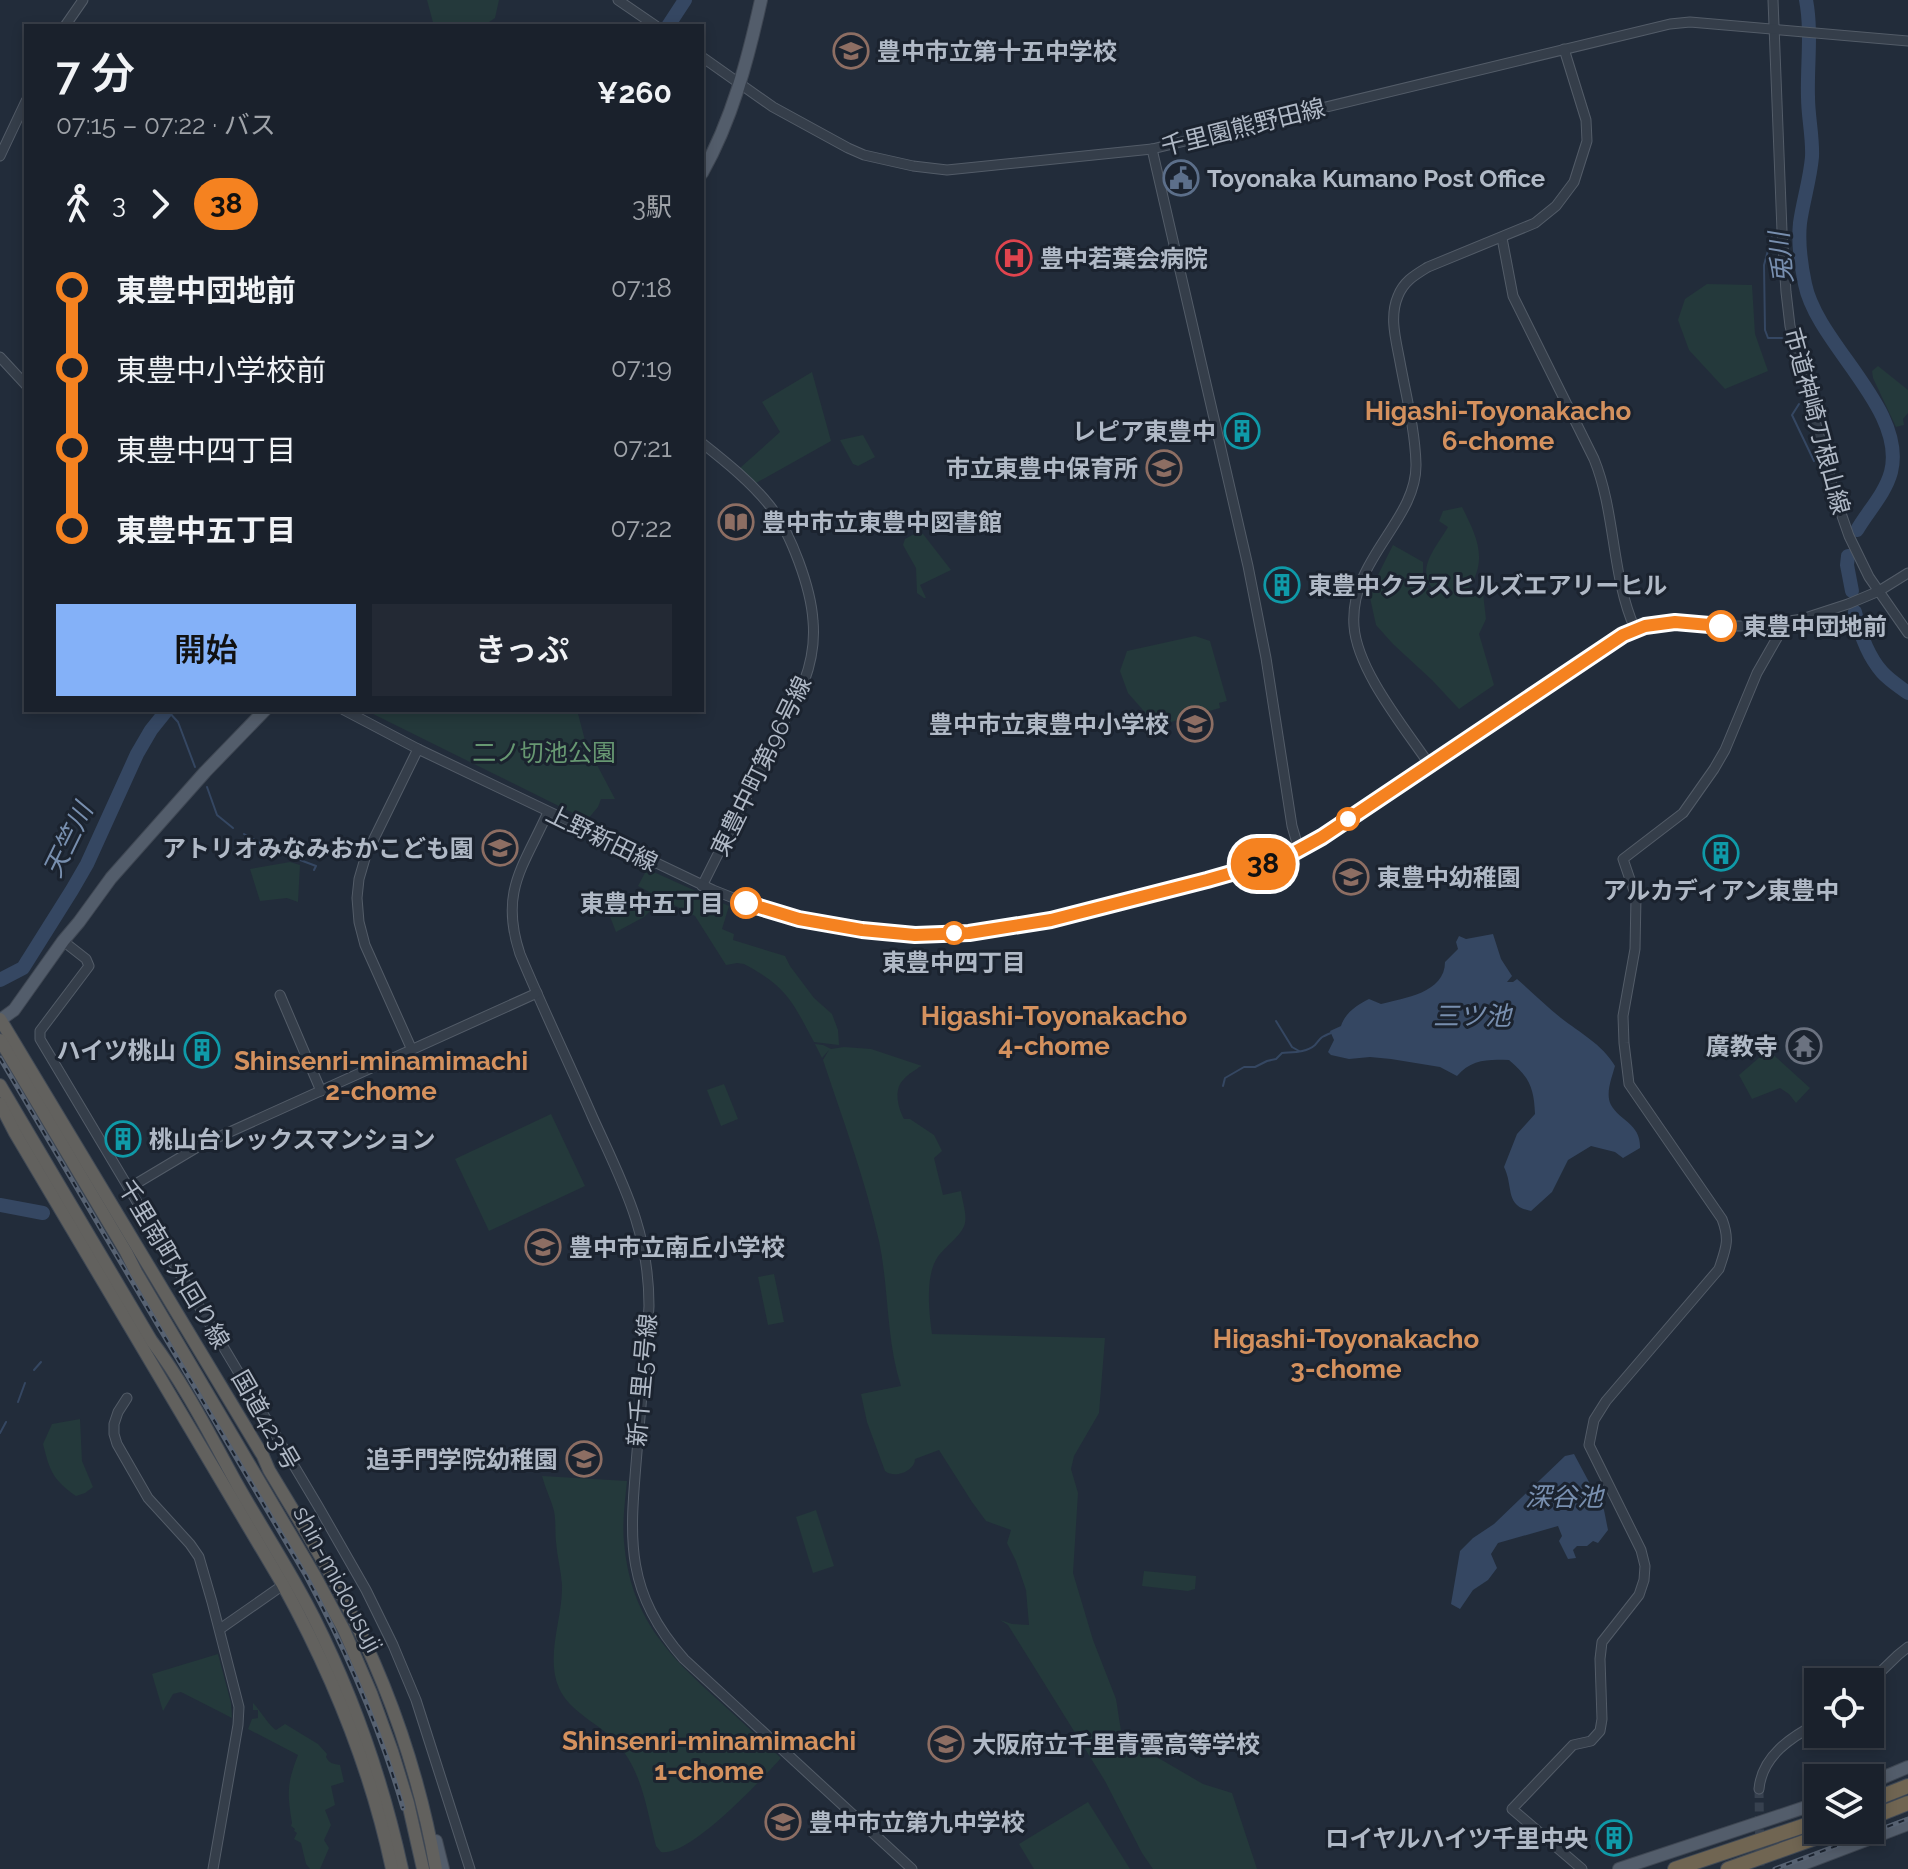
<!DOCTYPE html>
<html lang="ja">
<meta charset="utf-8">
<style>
body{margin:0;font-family:Raleway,"Noto Sans JP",sans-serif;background:#232934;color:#f1f3f6;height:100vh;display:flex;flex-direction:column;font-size:30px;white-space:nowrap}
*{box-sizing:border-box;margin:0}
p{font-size:26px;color:#9fa3a9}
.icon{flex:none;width:44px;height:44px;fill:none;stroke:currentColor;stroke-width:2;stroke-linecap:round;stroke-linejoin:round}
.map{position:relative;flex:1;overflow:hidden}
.sheet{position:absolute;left:24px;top:24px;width:680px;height:688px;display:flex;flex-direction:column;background:#1a212c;border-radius:0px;box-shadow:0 4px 12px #0003,0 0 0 2px #383e48}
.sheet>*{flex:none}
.badge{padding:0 16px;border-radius:26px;font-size:28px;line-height:52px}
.buttons{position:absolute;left:1804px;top:1668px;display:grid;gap:16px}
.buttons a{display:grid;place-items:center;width:80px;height:80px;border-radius:0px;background:#1a212c;box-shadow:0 4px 12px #0003,0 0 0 2px #383e48;font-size:40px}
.map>.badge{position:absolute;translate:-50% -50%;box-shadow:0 0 0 4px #fff}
.legs{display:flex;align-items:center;gap:12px;height:88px;padding:0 32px;font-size:26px}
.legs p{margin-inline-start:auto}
.overview{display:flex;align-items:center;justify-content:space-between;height:136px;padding:0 32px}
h1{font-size:44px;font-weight:600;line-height:60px}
.action{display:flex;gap:16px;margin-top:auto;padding:16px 32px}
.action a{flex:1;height:92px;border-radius:0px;background:#84b1f8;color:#111;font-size:32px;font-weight:600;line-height:92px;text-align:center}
.action a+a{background:#232934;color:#f1f3f6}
ul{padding:0 32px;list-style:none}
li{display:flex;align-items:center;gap:28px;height:80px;font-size:30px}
li i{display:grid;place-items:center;width:12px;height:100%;margin:0 10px;background:currentColor}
li i::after{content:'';width:20px;height:20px;margin:-10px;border:6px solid;border-radius:50%;background:#1a212c}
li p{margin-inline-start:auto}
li:first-child i{background:linear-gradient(#0000 50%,currentColor 0)}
li:last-child i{background:linear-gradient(currentColor 50%,#0000 0)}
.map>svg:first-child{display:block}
.green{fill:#24393b}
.water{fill:#354762}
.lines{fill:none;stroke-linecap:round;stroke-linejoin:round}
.stream{stroke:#354762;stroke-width:2}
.river{stroke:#354762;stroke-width:14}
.tertiary-tunnel{stroke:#37414f;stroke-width:9;stroke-dasharray:9 4.5;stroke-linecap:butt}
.tertiary-casing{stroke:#535c68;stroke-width:11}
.primary-casing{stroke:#3f4753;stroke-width:14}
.trunk-casing{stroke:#404955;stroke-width:14}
.motorway-casing{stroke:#404955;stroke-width:16}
.tertiary{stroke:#353e4a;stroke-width:9}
.primary{stroke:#535d6b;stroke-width:12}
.trunk{stroke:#62615e;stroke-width:12}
.motorway{stroke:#706552;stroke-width:14}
.rail-casing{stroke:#576272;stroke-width:5}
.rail{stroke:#1b232f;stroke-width:2;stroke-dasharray:6;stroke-linecap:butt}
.line-1-casing{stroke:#fff;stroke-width:18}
.line-1{stroke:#f58220;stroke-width:12}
.stop-1-dot{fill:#fff;stroke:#f58220;stroke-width:4}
.labels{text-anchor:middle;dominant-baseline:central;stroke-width:6;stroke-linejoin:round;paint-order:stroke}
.poi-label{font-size:24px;font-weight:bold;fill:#b0b9c6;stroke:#1b232f;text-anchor:start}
.street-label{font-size:24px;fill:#b0b9c6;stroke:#1b232f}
.stop-label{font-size:24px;font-weight:bold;fill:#b0b9c6;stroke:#1b232f;text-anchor:start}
.park-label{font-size:24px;fill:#679872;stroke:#1b232f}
.water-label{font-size:26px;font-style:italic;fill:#788faf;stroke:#1b232f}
.neighbourhood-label{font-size:26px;font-weight:bold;fill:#d4915e;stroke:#1b232f}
</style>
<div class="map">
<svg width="1908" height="1869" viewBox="0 0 1908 1869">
<rect width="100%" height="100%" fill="#222c3a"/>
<g class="green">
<path d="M427 0H499L495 18 483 26H434Z"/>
<path d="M1707 284 1752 285 1755 334 1768 371 1725 389 1689 350 1678 320 1685 299Z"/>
<path d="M1878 366 1908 390V413L1903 419 1904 425 1896 427 1873 378 1872 371Z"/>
<path d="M812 372 831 441 756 483 740 468 780 432 762 402Z"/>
<path d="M863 435 875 457 858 466 853 464 840 440Z"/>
<path d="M1462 507C1477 537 1489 560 1467 591L1483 593 1486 619 1479 634 1494 685 1459 709 1432 680 1393 644 1376 625 1369 593 1393 545 1423 562V576L1428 589 1436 592C1413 571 1436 548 1448 527L1439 521 1443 511Z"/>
<path d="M918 532 923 534 951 570 920 585 926 598H924L917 593 916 568 903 545 905 539Z"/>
<path d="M1195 636 1210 641 1227 701 1219 703 1220 708 1157 726 1128 693 1120 671 1127 651Z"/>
<path d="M365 710H577L586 744 615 799H601L598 807 587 820Z"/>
<path d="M290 862 300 865 298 902 287 898 260 901 250 869Z"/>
<path d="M647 869 729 906 722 929 734 934 733 940 785 956 790 966 814 998 832 1014 838 1030 839 1045 814 1042C792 1001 787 987 744 964L737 963 726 965 695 916 638 886Z"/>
<path d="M637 891 659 902 644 917 616 932 609 914 625 907Z"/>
<path d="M815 1044 823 1045 831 1049 844 1047 871 1049 922 1066 919 1067C915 1071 909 1073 904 1079 893 1089 898 1108 904 1119H910L934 1135 942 1151 934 1158 943 1195 961 1191C962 1200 967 1214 965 1223 962 1236 945 1246 937 1258 925 1277 929 1312 932 1334L1105 1338 1099 1413 1074 1456 1071 1469 1078 1493 1073 1573 1093 1640 1116 1699 1124 1750 1155 1756 1203 1784 1232 1793 1257 1869H1153L1142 1853 1105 1781 1008 1625 1000 1620 1012 1624 1029 1625 1026 1590 1016 1561 1007 1543 1011 1530 986 1521 972 1502 939 1450 915 1459C915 1471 895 1479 885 1471L867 1422 861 1394 901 1386C886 1340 889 1288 879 1241 865 1179 843 1120 823 1060L829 1050 822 1058Z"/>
<path d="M1768 1050 1810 1088 1796 1103 1789 1094 1780 1088 1752 1099 1739 1075Z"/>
<path d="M724 1084 738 1119 721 1126 707 1090Z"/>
<path d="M551 1114 585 1186 489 1231 455 1159Z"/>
<path d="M774 1274 784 1322 768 1325 758 1277Z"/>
<path d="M80 1419 82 1461 93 1487 85 1493 76 1496C52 1479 50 1471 43 1444L52 1424Z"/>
<path d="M542 1476 627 1481C625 1501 622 1522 624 1542 630 1616 666 1653 718 1700 739 1719 760 1739 781 1758 762 1779 689 1858 661 1852L656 1846C646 1807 642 1768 613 1739 596 1722 569 1711 559 1688 545 1656 563 1618 562 1585 561 1570 557 1556 556 1542 555 1532 556 1521 554 1511 551 1499 545 1488 542 1476Z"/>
<path d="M816 1510 834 1566 813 1573 796 1517Z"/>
<path d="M1144 1571 1196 1576 1195 1589 1188 1591 1142 1586Z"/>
<path d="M218 1654 231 1703 232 1718 181 1692 173 1694 163 1711 152 1674Z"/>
<path d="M253 1703C260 1710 269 1726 276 1730L285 1724 318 1744 327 1754 326 1757C329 1763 333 1764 340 1765L344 1782 331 1786 335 1805 325 1810 331 1825 324 1840 329 1848 320 1869H310L306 1864 301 1843 294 1839 297 1833 294 1831 295 1829 291 1826 292 1823C287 1792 287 1784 298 1755L248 1729 252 1719 258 1718V1710H253Z"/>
<path d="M1088 1802 1130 1869H1034L1019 1844Z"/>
</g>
<g class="water">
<path d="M1493 934 1501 959 1512 976 1507 982H1513L1517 979C1532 992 1546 1006 1561 1018 1580 1033 1602 1044 1615 1066 1612 1077 1605 1094 1611 1105 1620 1121 1641 1124 1640 1148L1623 1158 1615 1152 1591 1146 1568 1160 1552 1192 1531 1211C1504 1206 1514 1187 1504 1167L1517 1134 1535 1114C1534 1087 1529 1077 1509 1060 1489 1059 1471 1059 1457 1076L1440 1067 1391 1059 1370 1057 1349 1059 1331 1055 1328 1052 1334 1040 1330 1031 1341 1026C1345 1013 1357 1005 1369 999L1381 1004C1404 998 1445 993 1445 962L1458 949 1456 942 1459 936 1466 939Z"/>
<path d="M1574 1454 1604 1510 1608 1530 1598 1543 1593 1541 1587 1546H1577L1573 1550 1576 1558 1568 1559 1559 1541 1562 1536 1558 1526 1498 1543 1491 1554 1497 1568 1488 1580 1473 1590 1460 1609 1451 1604 1460 1551 1473 1538 1494 1524 1565 1456Z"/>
</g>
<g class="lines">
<g class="stream">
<path d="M1772 236 1764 265 1765 330 1768 338H1782"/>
<path d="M1799 404 1792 415 1814 461"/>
<path d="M167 710 178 722 195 767"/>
<path d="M207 787 217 815 233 828"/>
<path d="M244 834 271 849 316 866 314 870"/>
<path d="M1276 1021 1292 1047 1299 1051"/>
<path d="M1223 1086 1225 1078 1244 1067H1255L1267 1061 1276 1059 1282 1053C1292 1052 1306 1053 1315 1045 1322 1037 1319 1038 1331 1033"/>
<path d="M34 1370 41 1362"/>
<path d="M18 1402 25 1383"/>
<path d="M0 1433 6 1422"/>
</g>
<g class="river">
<path d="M1806 0C1812 31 1807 65 1808 97 1808 117 1813 137 1812 157 1810 180 1803 201 1800 223 1798 242 1801 265 1805 284 1817 344 1907 409 1891 472 1885 494 1868 511 1857 530"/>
<path d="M668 26 685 0"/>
<path d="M1848 556 1847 565 1852 591"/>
<path d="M1855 612C1860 634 1867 655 1882 672 1889 680 1900 687 1908 693"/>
<path d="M0 980 23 968 72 890 87 864 137 754 151 730 167 710"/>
<path d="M0 1205 43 1213"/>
</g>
<path class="tertiary-tunnel" d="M1759 1789 1760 1869"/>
<defs>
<g id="tertiary">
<path d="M618 0 656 26"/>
<path d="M1773 0 1782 231 1786 292 1790 326 1835 496 1849 536 1869 577 1908 633"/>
<path d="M65 26 83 0"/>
<path d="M702 57 773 107 848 148 864 155 913 166 947 170 1152 149 1670 24 1690 22 1908 41"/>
<path d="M1152 149 1248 566 1266 658 1292 826 1299 850"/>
<path d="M0 156 26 101"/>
<path d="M1502 238 1513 296 1594 459C1616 513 1611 575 1635 629"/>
<path d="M0 357 26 385"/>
<path d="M702 443C726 462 751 482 770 506 791 533 811 588 813 621 815 642 811 663 804 682L702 886"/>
<path d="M344 710 418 749 713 890 746 903 799 919 862 930 915 935 969 933 1051 920 1124 902 1284 858 1322 837 1561 676 1635 629 1675 622 1721 626H1757L1802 619 1848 604 1879 591 1908 573"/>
<path d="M1429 764C1404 727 1357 670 1354 626 1349 559 1417 521 1416 464 1415 430 1406 395 1400 362 1396 340 1389 317 1398 296 1404 281 1415 275 1428 267L1535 223 1556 206 1574 182 1587 141 1586 120 1564 49"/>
<path d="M548 812C524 866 499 891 520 954 543 1009 569 1063 593 1118 623 1184 649 1231 649 1306 646 1355 641 1404 637 1452 630 1537 623 1590 684 1659L912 1869"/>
<path d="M63 941 86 959 89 966 40 1031V1039L318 1506 366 1590 393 1645 416 1700 470 1869"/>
<path d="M280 995 321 1091"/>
<path d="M412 1050 365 945 359 922 357 898 359 879 366 855 418 749"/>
<path d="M129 1188 201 1145 537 993"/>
<path d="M127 1398 118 1412 114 1424V1434L117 1444 148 1498 190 1544 199 1557 212 1602 239 1707 238 1725 213 1869"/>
<path d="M220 1629 283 1585"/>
<path d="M1870 1682 1898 1655 1908 1647"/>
<path d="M1759 1789C1762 1756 1791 1737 1818 1723"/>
<path d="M1582 1869 1512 1809 1573 1745 1591 1741 1600 1731 1602 1719 1600 1659 1602 1642 1639 1595 1644 1580 1645 1566 1641 1550 1589 1445 1594 1420 1606 1401 1719 1269C1726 1248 1730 1240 1722 1219L1629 1084 1624 1043 1623 1016 1635 949 1636 897 1623 859 1683 813 1714 769 1725 750 1757 673 1777 638 1778 623"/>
</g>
<g id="primary">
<path d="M702 173C732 120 748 59 761 0"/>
<path d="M0 1020 14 1010 63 941 79 922 111 878 205 772 265 710"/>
<path d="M1870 1783 1908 1767"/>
<path d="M436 1841 443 1869"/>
<path d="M1619 1869 1818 1803"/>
<path d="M1790 1869 1908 1824"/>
</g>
<g id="trunk">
<path d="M0 1019 263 1456 269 1470C293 1510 318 1550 340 1592 386 1678 419 1772 436 1869"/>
<path d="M0 1040 126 1252 136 1272 315 1576 344 1630 371 1693 392 1751 408 1803 423 1869"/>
<path d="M0 1085 151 1340C185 1385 211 1437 238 1486 263 1530 291 1572 314 1618 354 1698 383 1782 402 1869"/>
<path d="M0 1104 15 1133 283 1585C332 1674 371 1770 392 1869"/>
</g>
<g id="motorway">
<path d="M1870 1801 1908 1786"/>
<path d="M1870 1818 1908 1803"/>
<path d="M1675 1869 1818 1821"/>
<path d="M1728 1869 1838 1830"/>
</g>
</defs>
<use href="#tertiary" class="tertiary-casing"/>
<use href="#primary" class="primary-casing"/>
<use href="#trunk" class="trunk-casing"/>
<use href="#motorway" class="motorway-casing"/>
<use href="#tertiary" class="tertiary"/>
<use href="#primary" class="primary"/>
<use href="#trunk" class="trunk"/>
<use href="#motorway" class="motorway"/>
<defs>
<g id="rail">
<path d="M0 1058 306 1576C346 1650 379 1726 403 1808"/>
<path d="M1775 1869 1908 1819"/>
</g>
</defs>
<use href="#rail" class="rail-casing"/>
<use href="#rail" class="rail"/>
</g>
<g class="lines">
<defs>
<path id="line-1" d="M746 903 799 919 862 930 915 935 969 933 1051 920 1207 880 1284 858 1322 837 1623 635 1645 626 1675 622 1721 626"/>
</defs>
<use href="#line-1" class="line-1-casing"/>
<use href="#line-1" class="line-1"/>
</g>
<defs>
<symbol id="school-ring" viewBox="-11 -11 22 22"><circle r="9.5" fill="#1b232f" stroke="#8d6e63" stroke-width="1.5"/><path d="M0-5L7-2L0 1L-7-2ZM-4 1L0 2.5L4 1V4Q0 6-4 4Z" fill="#8d6e63"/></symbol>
<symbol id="civic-ring" viewBox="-11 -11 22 22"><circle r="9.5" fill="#1b232f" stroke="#5c6f8a" stroke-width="1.5"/><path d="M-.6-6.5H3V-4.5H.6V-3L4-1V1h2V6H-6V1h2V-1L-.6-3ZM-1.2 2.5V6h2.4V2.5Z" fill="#5c6f8a"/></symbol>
<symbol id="hospital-ring" viewBox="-11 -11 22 22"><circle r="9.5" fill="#1b232f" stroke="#e0444e" stroke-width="1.5"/><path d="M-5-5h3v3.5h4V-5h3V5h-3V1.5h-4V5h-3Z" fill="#e0444e"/></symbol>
<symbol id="building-ring" viewBox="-11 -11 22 22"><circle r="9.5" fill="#1b232f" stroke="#0f9aa8" stroke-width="1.5"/><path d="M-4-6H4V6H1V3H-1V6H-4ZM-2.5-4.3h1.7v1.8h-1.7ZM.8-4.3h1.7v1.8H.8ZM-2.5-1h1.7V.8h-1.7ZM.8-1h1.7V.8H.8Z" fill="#0f9aa8"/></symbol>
<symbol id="library-ring" viewBox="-11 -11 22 22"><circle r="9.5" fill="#1b232f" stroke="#8d6e63" stroke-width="1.5"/><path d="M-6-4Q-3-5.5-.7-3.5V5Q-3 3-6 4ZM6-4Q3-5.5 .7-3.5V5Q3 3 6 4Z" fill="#8d6e63"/></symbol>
<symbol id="temple-ring" viewBox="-11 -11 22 22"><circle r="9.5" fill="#1b232f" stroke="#6b7280" stroke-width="1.5"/><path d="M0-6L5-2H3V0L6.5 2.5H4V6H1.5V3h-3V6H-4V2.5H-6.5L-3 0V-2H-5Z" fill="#6b7280"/></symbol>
</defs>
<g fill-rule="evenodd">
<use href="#school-ring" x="831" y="31" width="40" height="40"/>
<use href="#civic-ring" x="1161" y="158" width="40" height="40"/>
<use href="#hospital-ring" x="994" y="238" width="40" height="40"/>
<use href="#building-ring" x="1222" y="411" width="40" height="40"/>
<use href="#school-ring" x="1144" y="448" width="40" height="40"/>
<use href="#library-ring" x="716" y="502" width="40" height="40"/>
<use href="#building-ring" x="1262" y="565" width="40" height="40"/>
<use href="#school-ring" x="1175" y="704" width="40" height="40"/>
<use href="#school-ring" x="480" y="828" width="40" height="40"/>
<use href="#building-ring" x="1701" y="833" width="40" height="40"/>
<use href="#school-ring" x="1331" y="857" width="40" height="40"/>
<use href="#temple-ring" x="1784" y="1026" width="40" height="40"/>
<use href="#building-ring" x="182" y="1030" width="40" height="40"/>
<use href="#building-ring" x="103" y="1119" width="40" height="40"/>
<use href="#school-ring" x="523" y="1227" width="40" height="40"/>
<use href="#school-ring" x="564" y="1439" width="40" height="40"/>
<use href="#school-ring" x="926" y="1724" width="40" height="40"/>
<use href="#school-ring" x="763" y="1802" width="40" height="40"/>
<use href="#building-ring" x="1594" y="1818" width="40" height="40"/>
</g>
<g class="stop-1-dot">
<circle cx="1721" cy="626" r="14"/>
<circle cx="1348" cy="819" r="10"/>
<circle cx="746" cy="903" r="14"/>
<circle cx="954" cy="933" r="10"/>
</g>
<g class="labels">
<g class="poi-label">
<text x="877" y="51">豊中市立第十五中学校</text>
<text x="1207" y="178">Toyonaka Kumano Post Office</text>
<text x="1040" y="258">豊中若葉会病院</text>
<text x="1216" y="431" text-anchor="end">レピア東豊中</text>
<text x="1138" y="468" text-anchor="end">市立東豊中保育所</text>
<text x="762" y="522">豊中市立東豊中図書館</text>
<text x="1308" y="585">東豊中クラスヒルズエアリーヒル</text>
<text x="1169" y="724" text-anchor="end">豊中市立東豊中小学校</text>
<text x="474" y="848" text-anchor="end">アトリオみなみおかこども園</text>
<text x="1377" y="877">東豊中幼稚園</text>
<text x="1721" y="890" text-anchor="middle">アルカディアン東豊中</text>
<text x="1778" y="1046" text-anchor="end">廣教寺</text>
<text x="176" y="1050" text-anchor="end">ハイツ桃山</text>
<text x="149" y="1139">桃山台レックスマンション</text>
<text x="569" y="1247">豊中市立南丘小学校</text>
<text x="558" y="1459" text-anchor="end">追手門学院幼稚園</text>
<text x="972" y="1744">大阪府立千里青雲高等学校</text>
<text x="809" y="1822">豊中市立第九中学校</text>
<text x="1588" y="1838" text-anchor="end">ロイヤルハイツ千里中央</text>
</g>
<g class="street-label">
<text transform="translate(1243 127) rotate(-14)">千里園熊野田線</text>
<text transform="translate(1817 421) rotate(75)">市道神崎刀根山線</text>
<text transform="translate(761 766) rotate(-64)">東豊中町第96号線</text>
<text transform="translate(602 838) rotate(26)">上野新田線</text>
<text transform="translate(174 1264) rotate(59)">千里南町外回り線</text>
<text transform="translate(642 1380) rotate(-85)">新千里5号線</text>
<text transform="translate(266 1420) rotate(60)">国道423号</text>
<text transform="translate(338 1579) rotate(62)">shin-midousuji</text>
</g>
<g class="stop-label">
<text x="1743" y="626">東豊中団地前</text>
<text x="724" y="903" text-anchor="end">東豊中五丁目</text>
<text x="954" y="962" text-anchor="middle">東豊中四丁目</text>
</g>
<g class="park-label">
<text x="544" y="752">二ノ切池公園</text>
</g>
<g class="water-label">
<text transform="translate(1781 258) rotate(-95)">兎川</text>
<text transform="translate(68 840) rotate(-64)">天竺川</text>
<text x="1472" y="1016">三ツ池</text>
<text x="1564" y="1497">深谷池</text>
</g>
<g class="neighbourhood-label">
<text x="1498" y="411">Higashi-Toyonakacho<tspan x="1498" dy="30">6-chome</tspan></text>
<text x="1054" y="1016">Higashi-Toyonakacho<tspan x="1054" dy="30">4-chome</tspan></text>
<text x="381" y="1061">Shinsenri-minamimachi<tspan x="381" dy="30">2-chome</tspan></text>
<text x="1346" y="1339">Higashi-Toyonakacho<tspan x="1346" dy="30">3-chome</tspan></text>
<text x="709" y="1741">Shinsenri-minamimachi<tspan x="709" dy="30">1-chome</tspan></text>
</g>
</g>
</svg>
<div class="buttons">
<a><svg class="icon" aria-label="locate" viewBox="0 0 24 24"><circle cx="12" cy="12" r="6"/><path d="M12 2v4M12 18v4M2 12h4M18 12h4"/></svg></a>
<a><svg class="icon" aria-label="layers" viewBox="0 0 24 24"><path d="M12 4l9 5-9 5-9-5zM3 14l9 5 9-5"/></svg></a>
</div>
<b class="badge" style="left:1263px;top:864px;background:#f58220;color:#111">38</b>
<section class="sheet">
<div class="overview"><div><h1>7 分</h1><p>07:15 – 07:22 · バス</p></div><b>¥260</b></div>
<div class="legs"><svg class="icon" aria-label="walk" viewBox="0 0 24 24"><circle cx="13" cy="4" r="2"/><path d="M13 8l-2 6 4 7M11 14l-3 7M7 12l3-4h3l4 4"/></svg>3<svg class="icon" aria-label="forward" viewBox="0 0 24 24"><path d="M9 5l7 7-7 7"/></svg><b class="badge" style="background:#f58220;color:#111">38</b><p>3駅</p></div>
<ul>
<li><i style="color:#f58220"></i><b>東豊中団地前</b><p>07:18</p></li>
<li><i style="color:#f58220"></i><span>東豊中小学校前</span><p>07:19</p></li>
<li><i style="color:#f58220"></i><span>東豊中四丁目</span><p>07:21</p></li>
<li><i style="color:#f58220"></i><b>東豊中五丁目</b><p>07:22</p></li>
</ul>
<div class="action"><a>開始</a><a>きっぷ</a></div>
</section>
</div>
